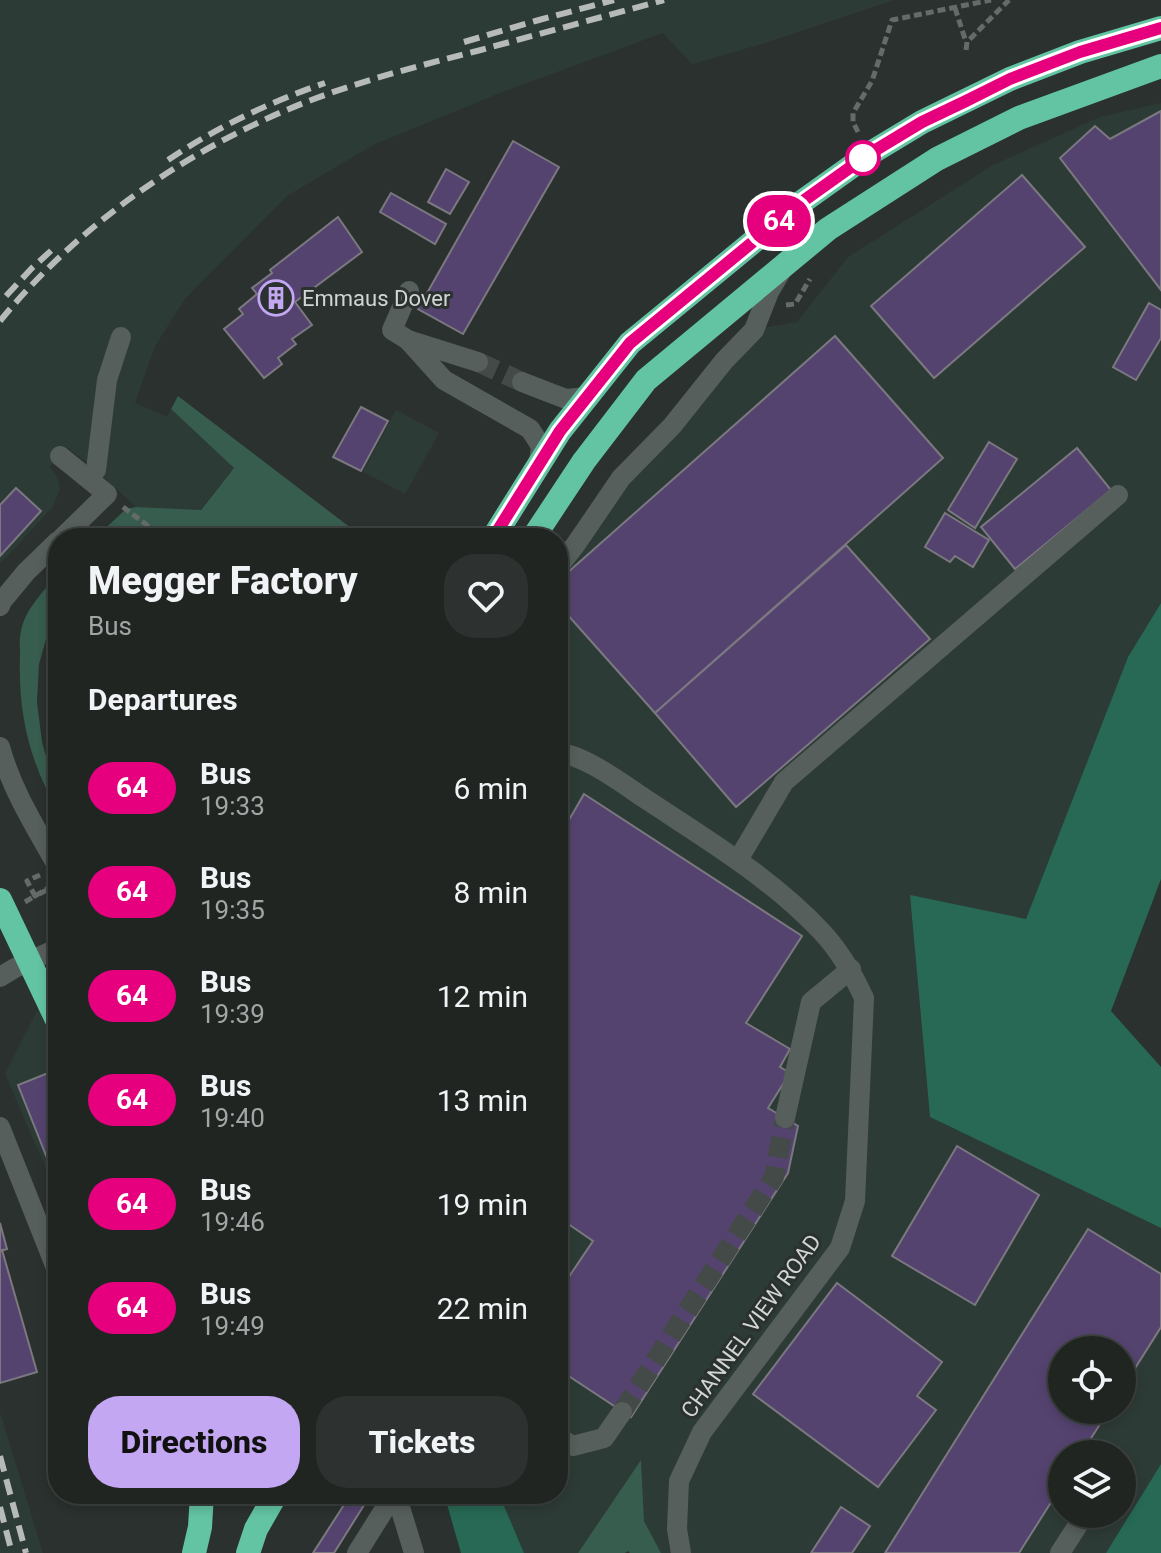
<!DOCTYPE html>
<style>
body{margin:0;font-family:Roboto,sans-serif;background:#2d312f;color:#f1f3f6;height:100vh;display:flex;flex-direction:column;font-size:30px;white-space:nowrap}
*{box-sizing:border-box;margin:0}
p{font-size:26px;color:#a2a5a5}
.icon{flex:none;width:44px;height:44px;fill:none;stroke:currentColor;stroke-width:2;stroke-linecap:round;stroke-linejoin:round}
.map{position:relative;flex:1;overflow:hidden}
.side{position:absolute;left:48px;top:528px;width:520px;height:976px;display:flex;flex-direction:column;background:#202522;border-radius:32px;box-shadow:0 4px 12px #0003,0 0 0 2px #3d4240}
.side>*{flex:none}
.badge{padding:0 16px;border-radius:26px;font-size:28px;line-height:52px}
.controls{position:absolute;left:1048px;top:1336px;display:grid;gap:16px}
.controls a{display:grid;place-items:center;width:88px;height:88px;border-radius:50%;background:#202522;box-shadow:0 4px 12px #0003,0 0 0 2px #3d4240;font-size:40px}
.map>.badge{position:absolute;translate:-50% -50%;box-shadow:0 0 0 4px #fff}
h2{padding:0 40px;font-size:30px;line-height:72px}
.round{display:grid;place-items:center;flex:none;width:84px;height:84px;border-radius:32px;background:#2d312f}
.overview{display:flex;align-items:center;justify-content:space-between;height:136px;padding:0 40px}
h1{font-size:38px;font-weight:800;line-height:60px}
.primary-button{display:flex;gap:16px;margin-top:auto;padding:16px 40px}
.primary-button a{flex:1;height:92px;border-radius:32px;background:#c3a7f2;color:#111;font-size:32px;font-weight:800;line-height:92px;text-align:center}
.primary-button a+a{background:#2d312f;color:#f1f3f6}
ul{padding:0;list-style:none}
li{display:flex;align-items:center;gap:24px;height:104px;padding:0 40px}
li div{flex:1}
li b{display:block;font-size:30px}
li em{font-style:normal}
li .badge{min-width:88px;font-weight:700;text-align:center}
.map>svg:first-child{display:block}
.built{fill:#2d3b36;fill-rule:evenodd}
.green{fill:#375d4f}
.forest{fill:#276954}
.building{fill:#54436f;stroke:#7b7880;stroke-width:2}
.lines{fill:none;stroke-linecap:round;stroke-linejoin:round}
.minor-tunnel{stroke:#434a47;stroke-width:20;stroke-dasharray:20 10;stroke-linecap:butt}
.path{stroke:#656b68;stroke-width:5;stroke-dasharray:8 4;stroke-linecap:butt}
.minor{stroke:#575f5c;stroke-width:20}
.highway{stroke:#63c4a4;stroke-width:24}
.rail{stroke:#b6bab8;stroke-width:6;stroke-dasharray:16 8;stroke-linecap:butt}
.line-casing{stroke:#fff;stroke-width:18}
.line{stroke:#e6007e;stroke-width:12}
.stop-dot{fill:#fff;stroke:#e6007e;stroke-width:4}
.labels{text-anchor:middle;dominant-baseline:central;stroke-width:6;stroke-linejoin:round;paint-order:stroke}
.poi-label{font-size:22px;fill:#d1d5d3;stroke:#2a312e;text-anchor:start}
.street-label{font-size:22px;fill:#d1d5d3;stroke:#2a312e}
</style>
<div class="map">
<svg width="1161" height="1553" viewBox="0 0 1161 1553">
<rect width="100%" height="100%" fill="#2a312e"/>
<g class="built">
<path d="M0 0H894L762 44 692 64 663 33 505 91 373 145 287 196 185 299 155 346 135 403 167 417 171 409 234 468 200 510 136 507 96 470 68 448 50 467 58 478 60 489 52 508 0 564Z"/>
<path d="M1161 103V603L1128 657 1026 919 910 896 930 1117 1161 1228V1464L1106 1553H661L644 1521 641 1461 578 1553H524L499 1494H558V556L745 331 797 322 848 257 993 165 1100 117ZM1062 1350H1122V1410H1062ZM1062 1454H1122V1514H1062Z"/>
<path d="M396 410 439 433 405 494 363 472Z"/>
<path d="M58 992V1196L5 1074 43 999Z"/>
<path d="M0 1412 18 1471 43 1553H0Z"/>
</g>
<g class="green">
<path d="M178 396 364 538H278L270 534 220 529H164L141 538H95L126 509 136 507 201 510 234 468 171 409Z"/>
<path d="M58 574V614L50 625 39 664 37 702 42 742 52 777 58 786V811C29 761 18 713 20 656 20 648 19 639 21 631 25 609 44 591 58 574Z"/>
<path d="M641 1460 644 1521 661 1553H630L628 1551 625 1553H578Z"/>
</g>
<g class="forest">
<path d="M1161 603V879L1111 1011 1161 1067V1228L930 1117 910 895 1026 919 1128 657Z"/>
<path d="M1161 1464V1553H1106Z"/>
<path d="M444 1494H499L524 1553H461Z"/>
</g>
<g class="building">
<path d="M1161 111V290L1060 158 1095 126 1110 139Z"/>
<path d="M513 141 559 167 463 334 418 309Z"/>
<path d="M446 169 469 182 450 214 428 202Z"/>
<path d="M1022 175 1085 247 934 378 871 306Z"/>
<path d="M391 193 446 224 435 244 380 212Z"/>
<path d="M338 217 362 252 295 302 312 325 292 339 296 344 278 358 282 364 264 378 224 329 243 314 239 309 257 294 252 288 272 273 270 270Z"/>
<path d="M1149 303 1161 310V338L1136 380 1113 367Z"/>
<path d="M835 336 943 458 655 713 558 604V581Z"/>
<path d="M361 407 388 421 361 471 333 457Z"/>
<path d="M989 442 1017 459 975 528 948 510Z"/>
<path d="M1077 448 1111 490 1015 569 981 527Z"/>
<path d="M16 488 41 511 0 556V505Z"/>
<path d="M945 513 989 540 973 567 955 556 950 562 925 547Z"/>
<path d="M846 545 930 639 736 807 655 713Z"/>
<path d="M584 794 802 936 746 1023 790 1049 780 1067 790 1073 768 1108 798 1126 788 1173 631 1417 558 1369V1293L593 1241 558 1217V839Z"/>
<path d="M53 1071 58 1083V1153L47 1158 18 1085Z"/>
<path d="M957 1146 1039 1195 975 1305 892 1256Z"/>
<path d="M0 1223 7 1249 0 1251Z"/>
<path d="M1088 1229 1161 1274V1327L1122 1389V1350H1062V1410H1109L1081 1454H1062V1485L1019 1553H885Z"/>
<path d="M2 1250 37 1372 0 1383V1251Z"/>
<path d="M837 1283 942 1362 917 1396 936 1410 878 1487 753 1394Z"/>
<path d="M351 1494H371L334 1553H313Z"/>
<path d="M841 1507 870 1526 852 1553H811Z"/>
</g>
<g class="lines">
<g class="minor-tunnel">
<path d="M478 362 522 382"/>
<path d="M622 1412 774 1177 785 1118"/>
</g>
<g class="path">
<path d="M955 8 966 42"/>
<path d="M966 50 967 42 1009 0"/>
<path d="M858 132 853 122V113L872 81 892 20 991 0"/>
<path d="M786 305 795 304 810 279"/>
<path d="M123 507 164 538"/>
<path d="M40 875 27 881 35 896 51 888"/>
<path d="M25 902 50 887"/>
</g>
<g class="minor">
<path d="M409 291 392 330 408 340 478 362"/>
<path d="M408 340 444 380 530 429 541 446 539 463"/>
<path d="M522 382 566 399 588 397"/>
<path d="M60 456 107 494 62 538"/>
<path d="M88 478 96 470 107 380 121 337"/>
<path d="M558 567 576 544 621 478 672 426 724 361 754 330 769 292 782 270"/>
<path d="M0 606 2 601 26 572 58 541"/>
<path d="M0 747C12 791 36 828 58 867"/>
<path d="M558 753C583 754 623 784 644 798 706 839 770 877 821 931 840 951 853 974 864 998L855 1201 840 1248 702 1432 679 1481 677 1529 681 1553"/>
<path d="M738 860 784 782 1118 495"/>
<path d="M0 977 15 968 58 948"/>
<path d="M785 1118 811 1002 851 969"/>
<path d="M0 1127 58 1273"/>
<path d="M558 1437 573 1446 604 1438 622 1412"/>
<path d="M396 1494 414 1553"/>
<path d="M357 1553 394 1494"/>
<path d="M1060 1553 1085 1514"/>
</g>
<g class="highway">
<path d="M493 538 560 431 630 343 799 204 869 154 922 122 1010 79 1080 52 1161 28"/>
<path d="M533 538 584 461 646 380 828 229 937 159 1019 118 1161 66"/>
<path d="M0 900 58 1022"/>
<path d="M194 1553 200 1527 202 1494"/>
<path d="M248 1553 256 1529 276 1494"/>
</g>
<g class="rail">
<path d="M464 42 539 20 614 0"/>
<path d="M168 160C217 127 270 102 325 83"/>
<path d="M6 296 32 268 54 248"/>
<path d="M0 321C82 221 193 145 314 99 367 79 422 65 477 51 539 34 602 17 664 0"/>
<path d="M0 1456 26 1553"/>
<path d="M0 1507 12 1553"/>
</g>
</g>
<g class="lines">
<defs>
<path id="line" d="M493 538 560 431 630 343 799 204 869 154 922 122 966 101 1010 79 1080 52 1161 28"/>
</defs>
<use href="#line" class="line-casing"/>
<use href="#line" class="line"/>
</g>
<defs>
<symbol id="building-ring" viewBox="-11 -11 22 22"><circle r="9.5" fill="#2a312e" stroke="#c3a7f2" stroke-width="1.5"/><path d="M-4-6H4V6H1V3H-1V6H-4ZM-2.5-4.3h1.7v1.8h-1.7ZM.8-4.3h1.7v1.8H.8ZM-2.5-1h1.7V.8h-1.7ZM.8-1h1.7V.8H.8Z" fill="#c3a7f2"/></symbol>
</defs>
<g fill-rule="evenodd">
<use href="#building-ring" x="256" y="278" width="40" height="40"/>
</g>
<circle class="stop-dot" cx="863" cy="158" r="16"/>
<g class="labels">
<g class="poi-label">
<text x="302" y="298">Emmaus Dover</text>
</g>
<g class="street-label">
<text transform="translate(751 1326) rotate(-54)">CHANNEL VIEW ROAD</text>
</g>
</g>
</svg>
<div class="controls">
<a><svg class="icon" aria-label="locate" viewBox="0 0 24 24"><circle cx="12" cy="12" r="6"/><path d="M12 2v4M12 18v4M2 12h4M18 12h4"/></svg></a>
<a><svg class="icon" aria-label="layers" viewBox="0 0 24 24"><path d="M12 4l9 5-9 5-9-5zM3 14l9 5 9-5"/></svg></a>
</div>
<b class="badge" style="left:779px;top:221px;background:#e6007e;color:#fff">64</b>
<section class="side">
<div class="overview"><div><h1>Megger Factory</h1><p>Bus</p></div><a class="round"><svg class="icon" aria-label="heart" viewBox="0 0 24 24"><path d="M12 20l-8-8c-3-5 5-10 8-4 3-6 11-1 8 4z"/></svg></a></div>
<h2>Departures</h2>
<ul>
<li><span class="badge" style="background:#e6007e;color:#fff">64</span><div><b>Bus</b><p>19:33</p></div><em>6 min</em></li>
<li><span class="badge" style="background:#e6007e;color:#fff">64</span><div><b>Bus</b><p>19:35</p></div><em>8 min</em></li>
<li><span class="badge" style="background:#e6007e;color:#fff">64</span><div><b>Bus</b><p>19:39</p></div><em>12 min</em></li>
<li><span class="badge" style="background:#e6007e;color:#fff">64</span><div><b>Bus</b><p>19:40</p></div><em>13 min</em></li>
<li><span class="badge" style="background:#e6007e;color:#fff">64</span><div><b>Bus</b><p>19:46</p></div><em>19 min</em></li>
<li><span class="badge" style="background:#e6007e;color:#fff">64</span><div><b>Bus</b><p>19:49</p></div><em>22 min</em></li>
</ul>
<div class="primary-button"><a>Directions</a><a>Tickets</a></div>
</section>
</div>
